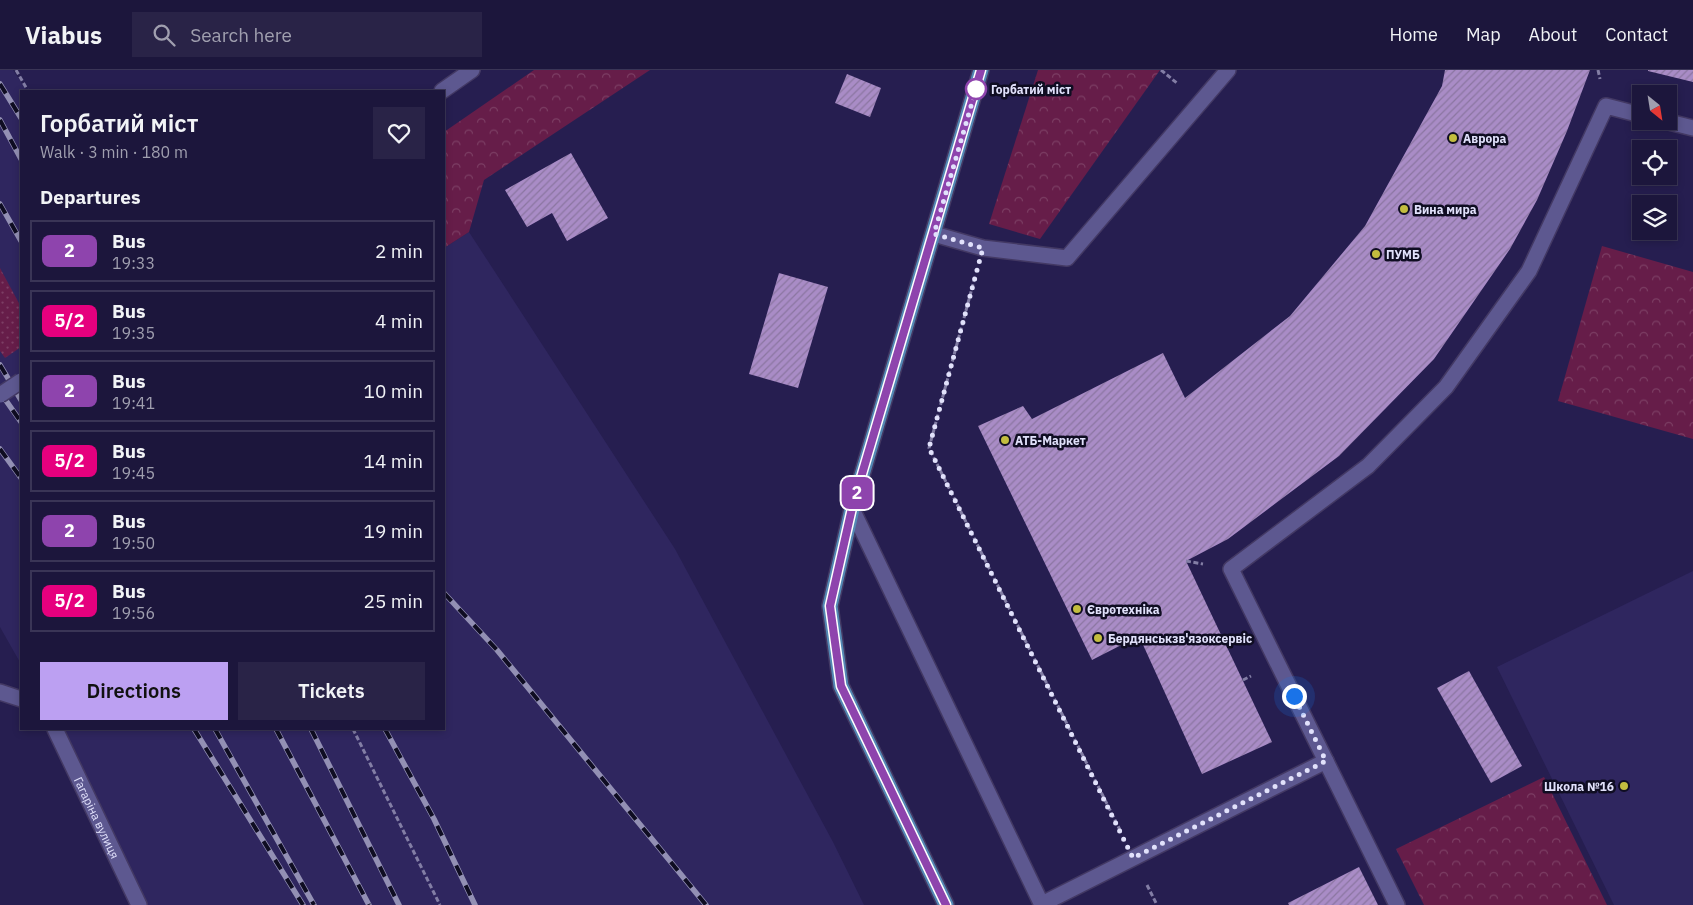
<!DOCTYPE html>
<meta charset="utf-8">
<style>
body{margin:0;font-family:"IBM Plex Sans",sans-serif;background:#292347;color:#f1f3f6;height:100vh;display:flex;flex-direction:column;font-size:19px;white-space:nowrap}
*{box-sizing:border-box;margin:0}
p{font-size:16px;color:#a09faf}
.icon{flex:none;width:28px;height:28px;fill:none;stroke:currentColor;stroke-width:2;stroke-linecap:round;stroke-linejoin:round}
.map{position:relative;flex:1;overflow:hidden}
.side{position:absolute;left:20px;top:20px;width:425px;height:640px;display:flex;flex-direction:column;background:#1c163c;border-radius:0px;box-shadow:0 2px 8px #0003,0 0 0 1px #3a3556}
.side>*{flex:none}
.badge{padding:0 10px;border-radius:8px;font-size:18px;line-height:32px}
.needle{width:32px;rotate:150deg}
.tools{position:absolute;left:1632px;top:15px;display:grid;gap:10px}
.tools a{display:grid;place-items:center;width:45px;height:45px;border-radius:0px;background:#1c163c;box-shadow:0 2px 8px #0003,0 0 0 1px #3a3556;font-size:25px}
.you{position:absolute;width:25px;height:25px;margin:-12px;border:4px solid #fff;border-radius:50%;background:#1a73e8;box-shadow:0 0 0 8px #1a73e833}
.map>.badge{position:absolute;translate:-50% -50%;box-shadow:0 0 0 2px #fff}
h2{padding:0 20px;font-size:19px;line-height:45px}
.round{display:grid;place-items:center;flex:none;width:52px;height:52px;border-radius:0px;background:#292347}
.headline{display:flex;align-items:center;justify-content:space-between;height:85px;padding:0 20px}
h1{font-size:24px;font-weight:600;line-height:38px}
.primary-button{display:flex;gap:10px;margin-top:auto;padding:10px 20px}
.primary-button a{flex:1;height:58px;border-radius:0px;background:#bca0f2;color:#111;font-size:20px;font-weight:600;line-height:58px;text-align:center}
.primary-button a+a{background:#292347;color:#f1f3f6}
ul{padding:0;list-style:none}
li{display:flex;align-items:center;gap:15px;height:62px;margin:0 10px 8px;padding:0 10px;border:2px solid #3a3556;border-radius:0px}
li div{flex:1}
li b{display:block;font-size:19px}
li em{font-style:normal}
li .badge{min-width:55px;font-weight:700;text-align:center}
header{display:flex;align-items:center;gap:30px;box-sizing:border-box;height:70px;padding:0 25px;background:#1c163c;border-bottom:1px solid #3a3556}
header strong{font-size:24px}
nav{display:flex;gap:28px;margin-inline-start:auto;font-size:18px}
.search{width:350px;height:45px;background:#292347;display:flex;align-items:center;gap:12px;box-sizing:border-box;padding:0 18px;border-radius:0px;color:#a09faf;font-size:19px}
.map>svg:first-child{display:block}
.built{fill:#2f265f}
.grass{fill:url(#grass-dots)}
.forest{fill:url(#forest-crowns)}
.building{fill:url(#building-hatch)}
.lines{fill:none;stroke-linecap:round;stroke-linejoin:round}
.minor-casing{stroke:#433964;stroke-width:18}
.major-casing{stroke:#433964;stroke-width:18}
.path{stroke:#837ea5;stroke-width:3;stroke-dasharray:5 2.5;stroke-linecap:butt}
.minor{stroke:#5d5890;stroke-width:15}
.major{stroke:#5388b4;stroke-width:15}
.rail-casing{stroke:#9390b4;stroke-width:5.5}
.rail{stroke:#0f0d22;stroke-width:4;stroke-dasharray:11;stroke-linecap:butt}
.minor-bridge-casing{stroke:#433964;stroke-width:18;stroke-linecap:butt}
.minor-bridge{stroke:#5d5890;stroke-width:15}
.line-casing{stroke:#fff;stroke-width:11}
.line{stroke:#8e44ad;stroke-width:8}
.walk{stroke:#e1e1fb;stroke-width:5;stroke-dasharray:0 9}
.stop-dot{fill:#fff;stroke:#8e44ad;stroke-width:2.5}
.poi-dot{fill:#c3bd3f;stroke:#0f0d22;stroke-width:2}
.labels{text-anchor:middle;dominant-baseline:central;stroke-width:5;stroke-linejoin:round;paint-order:stroke}
.stop-label{font-size:12px;font-weight:bold;fill:#e1e1fb;stroke:#0f0d22;text-anchor:start}
.poi-label{font-size:12px;font-weight:bold;fill:#e1e1fb;stroke:#0f0d22;text-anchor:start}
.street-label{font-size:12px;fill:#e1e1fb;stroke:#0f0d22}
</style>
<header>
<strong>Viabus</strong>
<div class="search"><svg class="icon" aria-label="search" viewBox="0 0 24 24"><circle cx="10" cy="10" r="6"/><path d="M15 15l6 6"/></svg>Search here</div>
<nav><a>Home</a><a>Map</a><a>About</a><a>Contact</a></nav>
</header>
<div class="map">
<svg width="1693" height="835" viewBox="0 0 1693 835">
<defs>
<pattern id="grass-dots" width="8" height="8" patternUnits="userSpaceOnUse" patternTransform="scale(1.25)"><rect width="8" height="8" fill="#661d49"/><path d="M2 2h.1M6 6h.1" fill="none" stroke="#7c3e64" stroke-width="1.8" stroke-linecap="round"/></pattern>
<pattern id="forest-crowns" width="20" height="18" patternUnits="userSpaceOnUse" patternTransform="scale(1.25)"><rect width="20" height="18" fill="#661d49"/><path d="M2 6a3 3 0 1 1 6 0M12 15a3 3 0 1 1 6 0" fill="none" stroke="#7c3e64"/></pattern>
<pattern id="building-hatch" width="6" height="6" patternUnits="userSpaceOnUse" patternTransform="scale(1.25)"><rect width="6" height="6" fill="#a98cc6"/><path d="M-1 1l2-2M0 6l6-6M5 7l2-2" fill="none" stroke="#8b76a1"/></pattern>
</defs>
<rect width="100%" height="100%" fill="#261e50"/>
<g class="built">
<path d="M0 0H13L27 21H21V594L0 557Z"/>
<path d="M469 162 675 479 833 772 864 835H140L57 659H444V178Z"/>
<path d="M1693 501V835H1614L1497 597Z"/>
</g>
<path class="grass" d="M0 198 21 237V277L5 288 0 281Z"/>
<g class="forest">
<path d="M534 0H650L484 110 469 162 444 178V62Z"/>
<path d="M1038 0H1160L1040 169 989 154Z"/>
<path d="M1602 176 1693 202V369L1558 331Z"/>
<path d="M1544 707 1607 835H1424L1396 779Z"/>
</g>
<g class="building">
<path d="M1445 0H1590L1567 61 1537 130 1510 179 1434 289 1339 386 1228 469 1186 491 1272 672 1202 704 1139 566 1092 590 978 356 1023 336 1032 349 1163 283 1185 328 1290 246 1365 156 1442 16Z"/>
<path d="M1648 0H1693V12L1648 1Z"/>
<path d="M847 4 881 18 870 47 835 33Z"/>
<path d="M571 83 608 148 567 171 552 143 527 157 505 120Z"/>
<path d="M779 203 828 217 798 318 749 304Z"/>
<path d="M1469 601 1522 696 1491 713 1437 618Z"/>
<path d="M1359 797 1378 835H1289L1288 833Z"/>
</g>
<g class="lines">
<defs>
<g id="minor">
<path d="M442 21 472 0"/>
<path d="M1665 51 1693 58"/>
<path d="M934 164 983 178 1067 188 1228 0"/>
<path d="M852 439 1042 835"/>
<path d="M0 622 21 629"/>
<path id="s1" d="M55 659 139 835"/>
<path d="M1042 834 1326 691"/>
<path d="M1397 835 1231 499 1368 396 1446 317 1529 201 1606 36 1641 45"/>
</g>
<path id="major" d="M946 835 841 616 830 536 852 439 981 0"/>
</defs>
<use href="#minor" class="minor-casing"/>
<use href="#major" class="major-casing"/>
<g class="path">
<path d="M16 0 28 21"/>
<path d="M1161 0 1178 14"/>
<path d="M1598 0 1600 9"/>
<path d="M975 207 929 378 1121 762"/>
<path d="M1186 491 1203 494"/>
<path d="M1243 610 1251 606"/>
<path d="M353 659 440 835"/>
<path d="M1147 815 1157 835"/>
</g>
<use href="#minor" class="minor"/>
<use href="#major" class="major"/>
<defs>
<g id="rail">
<path d="M0 14 21 48"/>
<path d="M0 50 21 89"/>
<path d="M0 134 21 171"/>
<path d="M0 295 21 330"/>
<path d="M0 322 21 352"/>
<path d="M0 379 21 408"/>
<path d="M444 523 497 580 706 835"/>
<path d="M194 659 303 835"/>
<path d="M215 659 314 835"/>
<path d="M276 659 369 835"/>
<path d="M311 659 399 835"/>
<path d="M385 659 434 749 475 835"/>
</g>
</defs>
<use href="#rail" class="rail-casing"/>
<use href="#rail" class="rail"/>
<defs>
<path id="minor-bridge" d="M0 325 21 311"/>
</defs>
<use href="#minor-bridge" class="minor-bridge-casing"/>
<use href="#minor-bridge" class="minor-bridge"/>
</g>
<g class="lines">
<defs>
<path id="line" d="M946 835 841 616 830 536 852 438 981 0"/>
</defs>
<use href="#line" class="line-casing"/>
<use href="#line" class="line"/>
<path class="walk" d="M976 19 934 164 983 178 929 378 1133 788 1326 691 1294 626"/>
</g>
<circle class="stop-dot" cx="976" cy="19" r="10"/>
<g class="poi-dot">
<circle cx="1453" cy="68" r="5"/>
<circle cx="1404" cy="139" r="5"/>
<circle cx="1376" cy="184" r="5"/>
<circle cx="1005" cy="370" r="5"/>
<circle cx="1077" cy="539" r="5"/>
<circle cx="1098" cy="568" r="5"/>
<circle cx="1624" cy="716" r="5"/>
</g>
<g class="labels">
<g class="stop-label">
<text x="991" y="19">Горбатий міст</text>
</g>
<g class="poi-label">
<text x="1463" y="68">Аврора</text>
<text x="1414" y="139">Вина мира</text>
<text x="1386" y="184">ПУМБ</text>
<text x="1015" y="370">АТБ-Маркет</text>
<text x="1087" y="539">Євротехніка</text>
<text x="1108" y="568">Бердянськзв'язоксервіс</text>
<text x="1614" y="716" text-anchor="end">Школа №16</text>
</g>
<g class="street-label">
<text stroke="none"><textPath href="#s1" startOffset="98">Гагаріна вулиця</textPath></text>
</g>
</g>
</svg>
<div class="tools">
<a><svg class="needle" viewBox="-14 -14 28 28"><path d="M0-13l5 13h-10z" fill="#e53935"/><path d="M0 13l5-13h-10z" fill="#a09faf"/></svg></a>
<a><svg class="icon" aria-label="locate" viewBox="0 0 24 24"><circle cx="12" cy="12" r="6"/><path d="M12 2v4M12 18v4M2 12h4M18 12h4"/></svg></a>
<a><svg class="icon" aria-label="layers" viewBox="0 0 24 24"><path d="M12 4l9 5-9 5-9-5zM3 14l9 5 9-5"/></svg></a>
</div>
<div class="you" style="left:1294px;top:626px"></div>
<b class="badge" style="left:857px;top:423px;background:#8e44ad;color:#fff">2</b>
<section class="side">
<div class="headline"><div><h1>Горбатий міст</h1><p>Walk · 3 min · 180 m</p></div><a class="round"><svg class="icon" aria-label="heart" viewBox="0 0 24 24"><path d="M12 20l-8-8c-3-5 5-10 8-4 3-6 11-1 8 4z"/></svg></a></div>
<h2>Departures</h2>
<ul>
<li><span class="badge" style="background:#8e44ad;color:#fff">2</span><div><b>Bus</b><p>19:33</p></div><em>2 min</em></li>
<li><span class="badge" style="background:#e6007e;color:#fff">5/2</span><div><b>Bus</b><p>19:35</p></div><em>4 min</em></li>
<li><span class="badge" style="background:#8e44ad;color:#fff">2</span><div><b>Bus</b><p>19:41</p></div><em>10 min</em></li>
<li><span class="badge" style="background:#e6007e;color:#fff">5/2</span><div><b>Bus</b><p>19:45</p></div><em>14 min</em></li>
<li><span class="badge" style="background:#8e44ad;color:#fff">2</span><div><b>Bus</b><p>19:50</p></div><em>19 min</em></li>
<li><span class="badge" style="background:#e6007e;color:#fff">5/2</span><div><b>Bus</b><p>19:56</p></div><em>25 min</em></li>
</ul>
<div class="primary-button"><a>Directions</a><a>Tickets</a></div>
</section>
</div>
